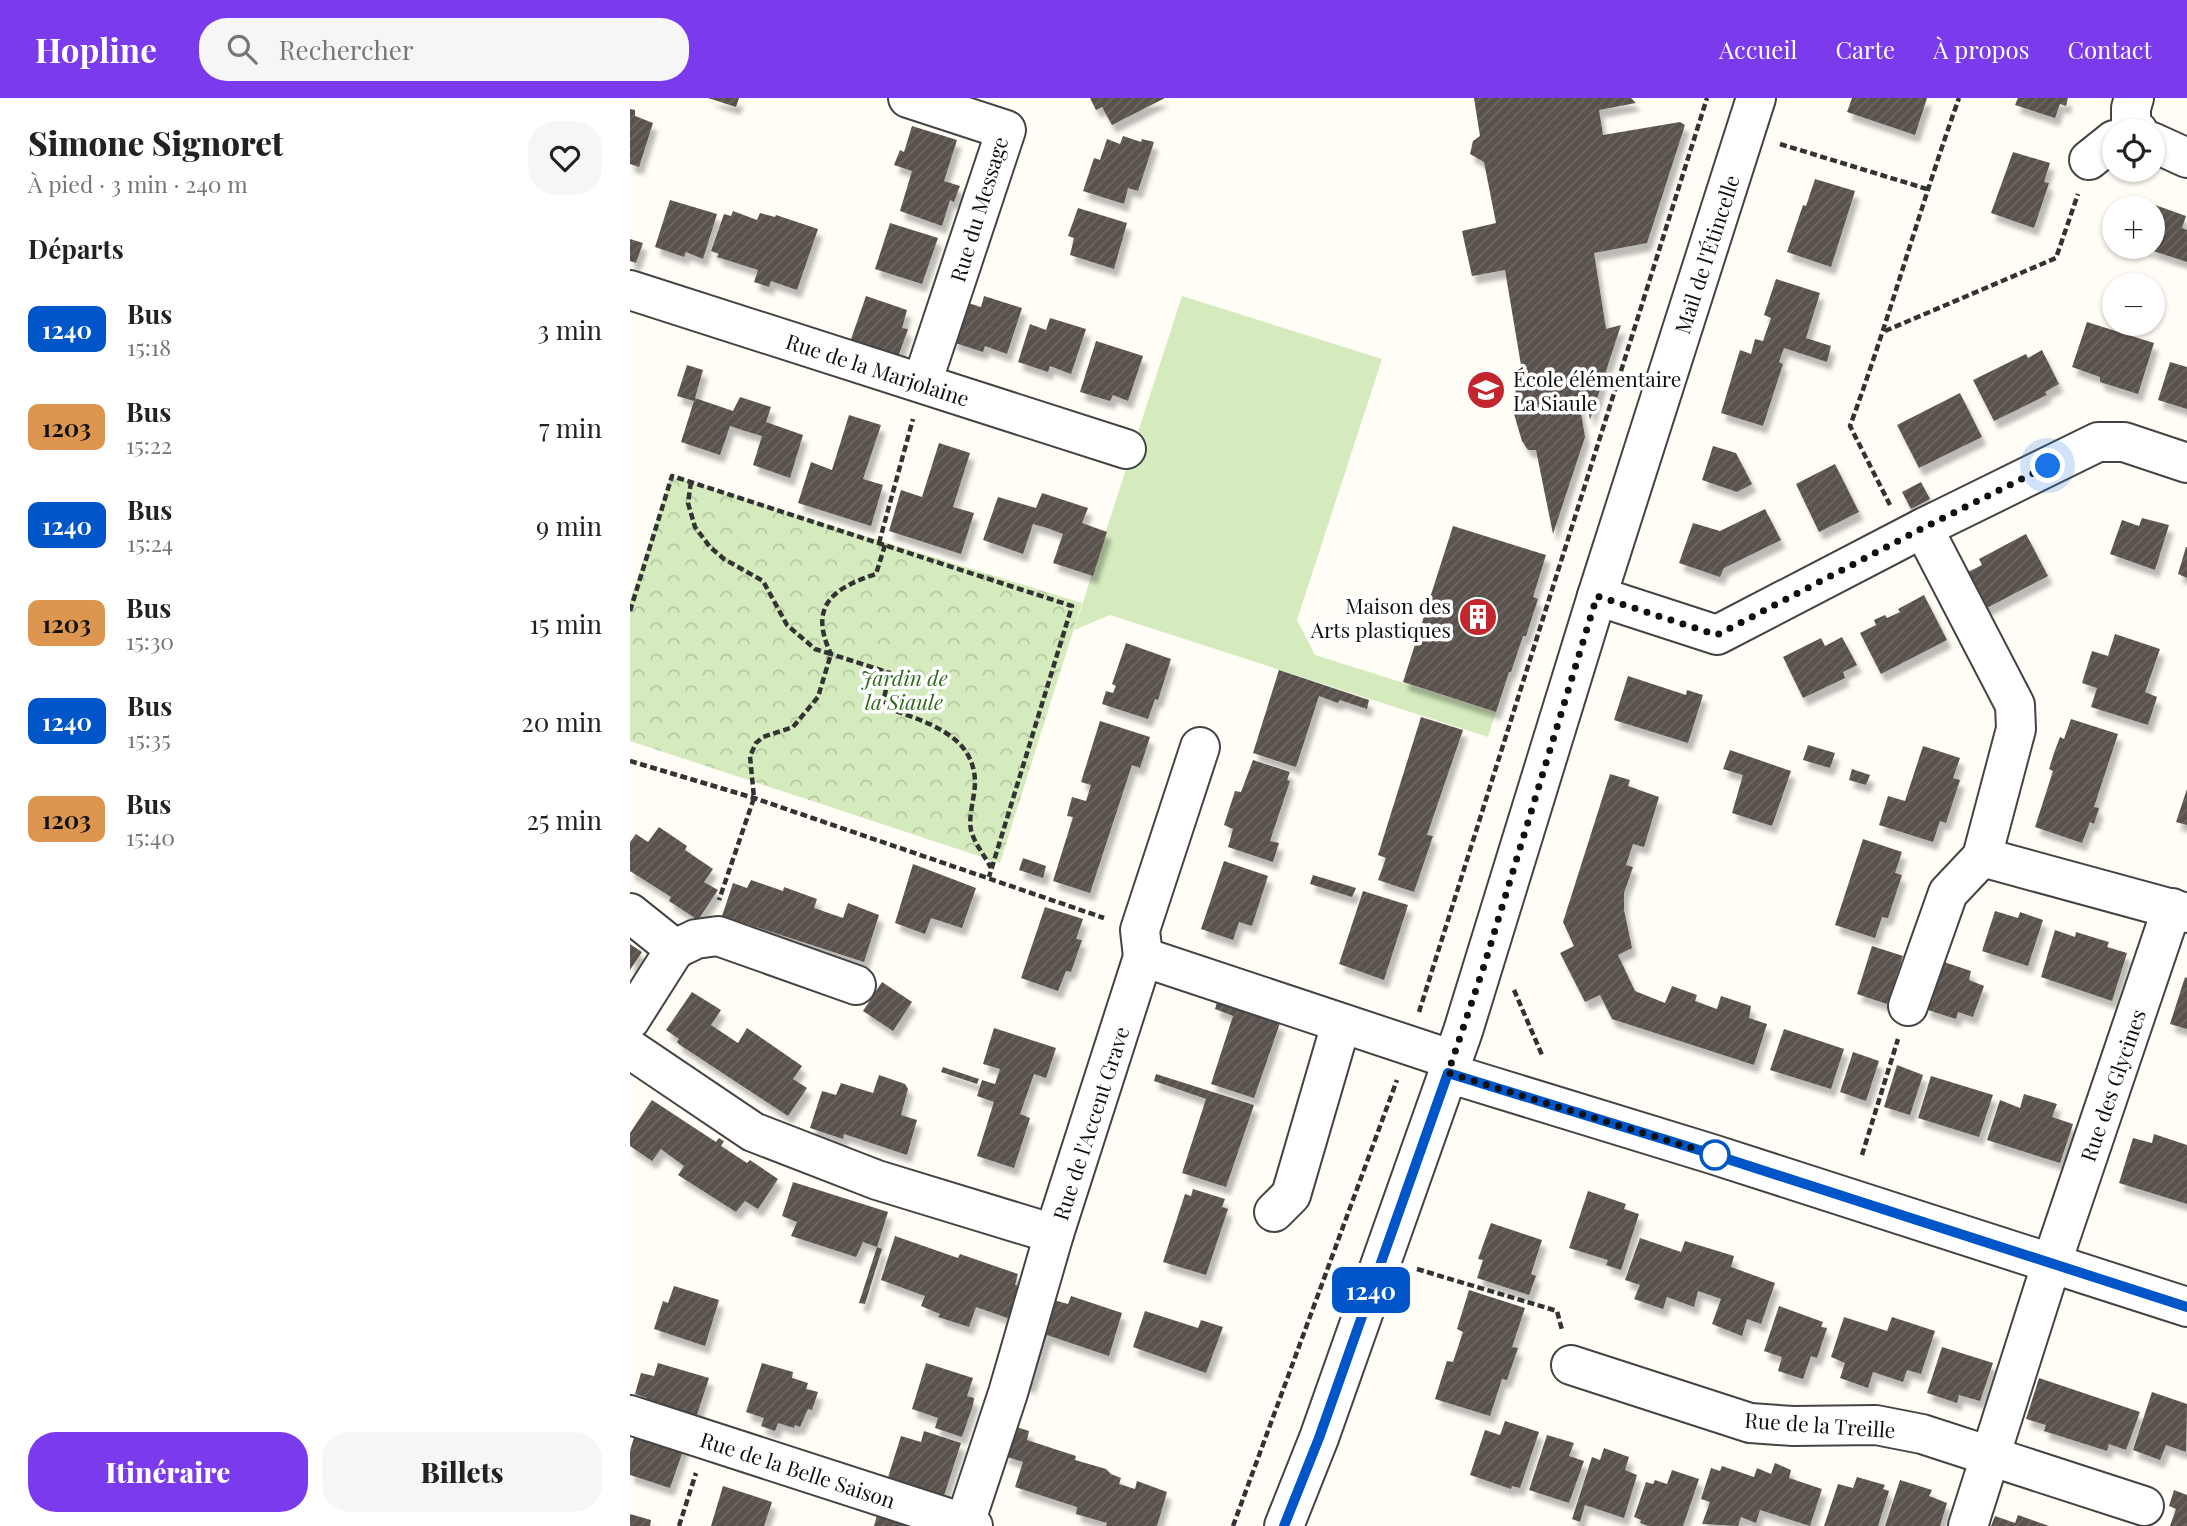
<!DOCTYPE html>
<html lang="fr">
<meta charset="utf-8">
<style>
body{margin:0;font-family:"Playfair Display",serif;background:#f6f6f6;color:#222;height:100vh;display:flex;flex-direction:column;font-size:26px;white-space:nowrap}
*{box-sizing:border-box;margin:0}
p{font-size:23px;color:#767676}
.icon{flex:none;width:38px;height:38px;fill:none;stroke:currentColor;stroke-width:2;stroke-linecap:round;stroke-linejoin:round}
.map{position:relative;flex:1;overflow:hidden}
.side{display:flex;flex-direction:column;background:#fff;width:630px}
.side>*{flex:none}
.badge{padding:0 14px;border-radius:10px;font-size:24px;line-height:46px}
.tools{position:absolute;left:1472px;top:21px;display:grid;gap:14px}
.tools a{display:grid;place-items:center;width:63px;height:63px;border-radius:50%;background:#fff;box-shadow:0 2px 5px #0004;font-size:35px}
.you{position:absolute;width:35px;height:35px;margin:-18px;border:5px solid #fff;border-radius:50%;background:#1a73e8;box-shadow:0 0 0 10px #1a73e833}
.map>.badge{position:absolute;translate:-50% -50%;box-shadow:0 0 0 4px #fff}
h2{padding:0 28px;font-size:26px;line-height:63px}
.round{display:grid;place-items:center;flex:none;width:74px;height:74px;border-radius:28px;background:#f6f6f6}
.summary{display:flex;align-items:center;justify-content:space-between;height:119px;padding:0 28px}
h1{font-size:33px;font-weight:800;line-height:52px}
.action{display:flex;gap:14px;margin-top:auto;padding:14px 28px}
.action a{flex:1;height:80px;border-radius:28px;background:#7c3aed;color:#fff;font-size:28px;font-weight:800;line-height:80px;text-align:center}
.action a+a{background:#f6f6f6;color:#222}
ul{padding:0;list-style:none}
li{display:flex;align-items:center;gap:21px;height:98px;padding:0 28px}
li div{flex:1}
li b{display:block;font-size:26px}
li em{font-style:normal}
li .badge{min-width:77px;font-weight:700;text-align:center}
header{display:flex;align-items:center;gap:42px;box-sizing:border-box;height:98px;padding:0 35px;background:#7c3aed;color:#fff}
header strong{font-size:33px}
nav{display:flex;gap:38px;margin-inline-start:auto;font-size:24px}
.search{width:490px;height:63px;background:#f6f6f6;display:flex;align-items:center;gap:18px;box-sizing:border-box;padding:0 24px;border-radius:28px;color:#767676;font-size:26px}
main{display:flex;flex:1;min-height:0}
.map>svg:first-child{display:block}
.grass{fill:#d5ebbd}
.park{fill:url(#park-crowns)}
.building{fill:url(#building-hatch);filter:url(#shadow)}
.lines{fill:none;stroke-linecap:round;stroke-linejoin:round}
.minor-casing{stroke:#444;stroke-width:42}
.path{stroke:#333;stroke-width:4.5;stroke-dasharray:7 3.5;stroke-linecap:butt}
.minor{stroke:#fff;stroke-width:38}
.line-casing{stroke:#fff;stroke-width:16}
.line{stroke:#0055c8;stroke-width:10}
.walk{stroke:#111;stroke-width:7;stroke-dasharray:0 12.6}
.stop-dot{fill:#fff;stroke:#0055c8;stroke-width:3.5}
.labels{text-anchor:middle;dominant-baseline:central;stroke-width:7;stroke-linejoin:round;paint-order:stroke}
.street-label{font-size:21px;fill:#111;stroke:#fff}
.poi-label{font-size:21px;fill:#111;stroke:#fff;text-anchor:start}
.park-label{font-size:21px;font-style:italic;fill:#2f6b1f;stroke:#fff}
</style>
<header>
<strong>Hopline</strong>
<div class="search"><svg class="icon" aria-label="search" viewBox="0 0 24 24"><circle cx="10" cy="10" r="6"/><path d="M15 15l6 6"/></svg>Rechercher</div>
<nav><a>Accueil</a><a>Carte</a><a>À propos</a><a>Contact</a></nav>
</header>
<main>
<section class="side">
<div class="summary"><div><h1>Simone Signoret</h1><p>À pied · 3 min · 240 m</p></div><a class="round"><svg class="icon" aria-label="heart" viewBox="0 0 24 24"><path d="M12 20l-8-8c-3-5 5-10 8-4 3-6 11-1 8 4z"/></svg></a></div>
<h2>Départs</h2>
<ul>
<li><span class="badge" style="background:#0055c8;color:#fff">1240</span><div><b>Bus</b><p>15:18</p></div><em>3 min</em></li>
<li><span class="badge" style="background:#dc9650;color:#111">1203</span><div><b>Bus</b><p>15:22</p></div><em>7 min</em></li>
<li><span class="badge" style="background:#0055c8;color:#fff">1240</span><div><b>Bus</b><p>15:24</p></div><em>9 min</em></li>
<li><span class="badge" style="background:#dc9650;color:#111">1203</span><div><b>Bus</b><p>15:30</p></div><em>15 min</em></li>
<li><span class="badge" style="background:#0055c8;color:#fff">1240</span><div><b>Bus</b><p>15:35</p></div><em>20 min</em></li>
<li><span class="badge" style="background:#dc9650;color:#111">1203</span><div><b>Bus</b><p>15:40</p></div><em>25 min</em></li>
</ul>
<div class="action"><a>Itinéraire</a><a>Billets</a></div>
</section>
<div class="map">
<svg width="1557" height="1428" viewBox="0 0 1557 1428">
<defs>
<pattern id="park-crowns" width="20" height="18" patternUnits="userSpaceOnUse" patternTransform="scale(1.75)"><rect width="20" height="18" fill="#d5ebbd"/><path d="M2 6a3 3 0 1 1 6 0M12 15a3 3 0 1 1 6 0" fill="none" stroke="#b6c8a1"/></pattern>
<pattern id="building-hatch" width="6" height="6" patternUnits="userSpaceOnUse" patternTransform="scale(1.75)"><rect width="6" height="6" fill="#5a524d"/><path d="M-1 1l2-2M0 6l6-6M5 7l2-2" fill="none" stroke="#6d6662"/></pattern>
<filter id="shadow"><feDropShadow dx="4.5" dy="8" stdDeviation="2" flood-color="#0004"/></filter>
</defs>
<rect width="100%" height="100%" fill="#fffdf5"/>
<path class="grass" d="M552 198 752 261 667 522 685 557 866 614 858 639 480 517 444 532Z"/>
<path class="park" d="M41 378 452 505 370 765 0 643V503Z"/>
<g class="building">
<path d="M78 0H109L106 9Z"/>
<path d="M460 0H535L482 27 472 9 466 12Z"/>
<path d="M844 0H1001L1006 5 969 12 973 37 1050 24 1055 27 1017 145 964 155 976 231 991 227 960 322 956 297H948L955 339 923 436 906 352H898L892 343 884 316 886 286 894 285 875 172 842 178 832 133 866 125 854 64 840 56 843 43 850 38Z"/>
<path d="M1222 0H1297L1285 37 1217 14Z"/>
<path d="M1388 0H1438L1436 8 1430 6 1425 20 1385 7Z"/>
<path d="M0 11 5 12V18L23 25 9 69 0 66Z"/>
<path d="M282 28 327 42 314 83 330 88 324 104 320 102 312 128 270 113 282 73 264 67 270 52 274 54Z"/>
<path d="M493 38 511 44 512 41 524 44 508 93 498 90 494 106 453 93 464 60 470 62 477 41 490 46Z"/>
<path d="M1383 54 1420 65 1414 84 1419 85 1404 130 1361 115Z"/>
<path d="M1185 81 1225 93 1201 169 1157 154 1173 107 1176 108Z"/>
<path d="M40 102 87 116 73 161 56 154 54 159 25 149Z"/>
<path d="M1514 103 1556 118 1552 130 1557 132V164L1511 149H1522V110H1512Z"/>
<path d="M448 110 497 125 484 171 440 157 444 140 438 138Z"/>
<path d="M103 113 127 122 130 115 145 119 146 117 188 131 167 192 141 183 139 189 124 184 128 172 87 159 89 156 81 153 94 116 101 118Z"/>
<path d="M260 125 308 140 292 186 245 171Z"/>
<path d="M0 141 13 145 6 165 0 163Z"/>
<path d="M1146 181 1190 195 1176 240 1201 248 1197 264 1154 250 1149 264 1153 266 1133 328 1091 315 1110 252 1121 256 1125 241 1133 243 1141 220 1134 217Z"/>
<path d="M236 198 277 212 272 230 278 231 268 259 220 244Z"/>
<path d="M354 198 392 210 377 256 355 248 353 254 322 244 335 204 351 209Z"/>
<path d="M420 220 456 231 441 276 420 268 418 274 388 264 400 226 416 232Z"/>
<path d="M1457 224 1524 245 1508 296 1470 284V279L1442 269Z"/>
<path d="M466 243 513 258 498 303 483 297 480 303 450 294Z"/>
<path d="M1412 252 1429 286 1415 294 1417 297 1364 323 1343 282 1396 256 1398 260Z"/>
<path d="M1540 264 1557 269V311L1528 302Z"/>
<path d="M57 267 73 272 65 300 103 313 110 299 141 309 136 324 173 337 160 380 123 367 132 338 115 333 100 328 90 357 51 344 64 303 47 298Z"/>
<path d="M1330 295 1352 339 1289 370 1267 327Z"/>
<path d="M219 317 251 327 233 381 253 387 241 428 168 405 181 364 202 372Z"/>
<path d="M309 345 340 355 323 409 344 415 331 456 259 433 271 392 292 399Z"/>
<path d="M1083 348 1106 355 1122 386 1107 394 1072 382Z"/>
<path d="M1205 366 1229 414 1189 434 1166 386Z"/>
<path d="M1291 384 1300 401 1281 411 1272 394Z"/>
<path d="M412 395 458 410 452 425 477 434 463 478 423 465 433 436 417 430 403 426 393 456 353 442 368 399 406 410Z"/>
<path d="M1135 411 1151 442 1094 470 1090 479 1049 465 1063 425 1090 433Z"/>
<path d="M1512 420 1539 427 1525 472 1480 456 1492 422 1509 428Z"/>
<path d="M823 428 916 457 903 499 908 501 896 538H893L881 574H879L866 614 773 584Z"/>
<path d="M1396 436 1418 478 1351 513 1332 477 1352 467 1349 461Z"/>
<path d="M1556 449H1557V480L1548 476Z"/>
<path d="M1294 497 1317 542 1251 576 1230 535 1246 527 1244 522 1255 517 1257 520 1270 514 1268 511Z"/>
<path d="M1485 536 1530 551 1515 594 1527 599 1518 627 1461 609 1467 590 1452 585 1462 553 1478 558Z"/>
<path d="M1212 539 1227 567 1213 574 1215 580 1173 600 1153 559 1191 540 1195 548Z"/>
<path d="M496 545 541 561 528 602 525 601 518 621 472 606 476 593 483 595 486 588 482 586Z"/>
<path d="M649 572 739 602 737 611 710 602 708 605 689 598 666 669 623 655Z"/>
<path d="M998 578 1056 597 1057 592 1073 597 1058 645 984 622Z"/>
<path d="M791 619 833 632 797 737 803 738 784 794 748 782 756 760 748 757Z"/>
<path d="M1441 621 1488 636 1464 709 1469 710 1464 726 1460 724 1452 745 1405 729 1423 673 1419 671 1424 655 1430 639 1434 641Z"/>
<path d="M470 623 520 639 510 670 502 667 460 795 423 783 443 719 437 718 442 699 456 703 461 687 451 684Z"/>
<path d="M1178 647 1205 655 1200 670 1173 662Z"/>
<path d="M1293 648 1330 660 1323 680 1330 682 1316 725 1310 723 1303 744 1249 727 1258 698 1275 703Z"/>
<path d="M1100 652 1161 673 1142 728 1102 715 1113 677 1093 671Z"/>
<path d="M623 662 660 674 657 682 660 683 640 743 649 745 643 764 598 749 603 731 594 727 605 693 611 694Z"/>
<path d="M1222 671 1240 677 1236 687 1219 682Z"/>
<path d="M980 676 1000 682 998 688 1029 699 1014 749 1003 746 996 767 1003 769 994 795V812L1002 850 988 857 1005 893 1035 905 1042 888 1067 897 1065 903 1087 911 1091 898 1121 908 1119 920 1137 926 1124 967 982 921 970 897 955 904 930 855 944 848 933 824Z"/>
<path d="M1557 691V727L1546 724Z"/>
<path d="M29 729 57 748 55 752 83 771 74 784 88 792 68 822 39 803 41 799 0 773V744L6 736 18 744Z"/>
<path d="M1233 741 1272 754 1265 775 1272 777 1258 820 1252 819 1245 840 1205 827Z"/>
<path d="M393 760 416 768 413 780 389 772Z"/>
<path d="M594 763 638 778 622 828 609 824 603 842 571 831Z"/>
<path d="M283 766 346 790 332 830 301 820 295 836 265 825Z"/>
<path d="M683 777 726 790 722 799 680 786Z"/>
<path d="M121 782 153 793 154 789 187 801 184 810 213 820 218 805 249 817 234 864 92 818 103 785 117 790Z"/>
<path d="M733 793 778 807 754 882 709 866Z"/>
<path d="M415 809 453 821 446 841 452 842 441 874 436 873 428 893 391 880Z"/>
<path d="M1365 813 1388 820 1390 814 1413 822 1398 868 1352 853Z"/>
<path d="M1425 832 1445 839 1446 834 1472 842 1479 844 1477 849 1497 855 1482 903 1411 879Z"/>
<path d="M0 846 12 854 0 872Z"/>
<path d="M1242 848 1273 858 1257 906 1227 896Z"/>
<path d="M1311 863 1341 873 1339 882 1354 888 1343 919 1328 914 1326 921 1295 911Z"/>
<path d="M1555 879 1557 880V931L1540 926Z"/>
<path d="M252 884 282 904 263 933 233 913Z"/>
<path d="M62 894 91 912 81 927 108 945 117 930 172 968 163 981 177 990 158 1018 50 947 47 944 49 941 36 932Z"/>
<path d="M587 904 650 925 624 1000 581 986 603 918 585 911Z"/>
<path d="M364 930 426 950 416 980 404 976 390 1016 400 1020 384 1070 347 1058 364 1004 347 998 352 982 365 986 370 971 353 966Z"/>
<path d="M1154 931 1214 951 1201 991 1140 972Z"/>
<path d="M1223 954 1249 963 1236 1003 1210 994Z"/>
<path d="M1267 967 1293 977 1280 1017 1254 1009Z"/>
<path d="M313 969 349 981 347 986 311 974Z"/>
<path d="M526 976 624 1007 596 1089 552 1075 576 1001 524 983Z"/>
<path d="M249 977 275 986 278 991 271 1017 287 1022 277 1057 214 1036 213 1041 180 1030 192 993 206 997 211 985 243 995Z"/>
<path d="M1301 978 1363 997 1349 1039 1288 1020Z"/>
<path d="M1394 996 1427 1006 1422 1019 1443 1026 1430 1065 1357 1042 1370 1002 1390 1010Z"/>
<path d="M22 1002 86 1044 89 1040 92 1042 94 1043 91 1048 117 1065 120 1062 148 1081 128 1111 115 1103 106 1114 48 1077 54 1068 31 1051 22 1063 0 1048V1035Z"/>
<path d="M1524 1036 1557 1047V1106L1489 1085 1503 1040 1522 1045Z"/>
<path d="M163 1084 258 1114 247 1149 252 1151 235 1206 229 1205 247 1149 233 1144 226 1159 161 1138 167 1124 152 1118Z"/>
<path d="M563 1091 595 1101 592 1109 598 1111 576 1177 533 1164 555 1096 561 1098Z"/>
<path d="M958 1093 996 1106 994 1111 1009 1116 991 1172 976 1167 978 1162 939 1150Z"/>
<path d="M861 1125 912 1142 901 1176 906 1178 899 1197 847 1180 853 1162 848 1161Z"/>
<path d="M265 1138 328 1160 330 1156 388 1176 385 1187 403 1193 392 1225 346 1209 339 1229 308 1219 310 1216 291 1208 295 1198 251 1182Z"/>
<path d="M1010 1140 1051 1154 1055 1143 1104 1158 1101 1169 1145 1185 1131 1226 1117 1221 1112 1238 1082 1226 1091 1201 1068 1193 1064 1209 1037 1199 1033 1211 1004 1201 1010 1187 995 1182Z"/>
<path d="M44 1188 89 1202 75 1248 24 1231 33 1203 38 1205Z"/>
<path d="M839 1192 895 1210 882 1249 888 1250 877 1282 872 1281 860 1318 805 1301 817 1263 823 1264 833 1234 827 1231Z"/>
<path d="M441 1198 492 1215 479 1258 417 1237 401 1288 393 1285 420 1201 438 1206Z"/>
<path d="M1149 1208 1193 1224 1191 1229 1197 1230 1187 1260 1181 1258 1173 1281 1148 1273 1152 1259 1134 1253Z"/>
<path d="M515 1213 568 1230 571 1222 593 1229 576 1275 503 1249Z"/>
<path d="M1214 1219 1257 1233 1262 1219 1305 1233 1291 1276 1277 1272 1273 1284 1243 1274 1238 1290 1210 1280 1215 1265 1201 1259Z"/>
<path d="M1312 1249 1363 1265 1350 1303 1329 1297 1327 1305 1297 1295Z"/>
<path d="M28 1265 79 1280 63 1329 13 1314 17 1300 5 1296 11 1275 24 1278Z"/>
<path d="M132 1265 163 1274 162 1280 178 1285 176 1291 188 1294 182 1312 178 1311 170 1329 165 1327 164 1330 148 1325 145 1333 131 1328 134 1320 116 1314Z"/>
<path d="M296 1265 343 1280 337 1298 344 1300 343 1307 332 1339 305 1330 308 1320 282 1311Z"/>
<path d="M1409 1280 1510 1314 1496 1352 1479 1346 1477 1353 1414 1333 1416 1327 1396 1321Z"/>
<path d="M1522 1294 1557 1306 1556 1354 1536 1347 1530 1362 1503 1352Z"/>
<path d="M875 1323 909 1334 890 1390 882 1388 881 1391 840 1377 855 1332 870 1337Z"/>
<path d="M380 1327 399 1333 397 1342 446 1358 445 1362 476 1371 481 1376 491 1380 489 1386 505 1391 507 1383 537 1394 527 1428H476L477 1425 446 1416 447 1409 385 1389 393 1364 374 1358Z"/>
<path d="M7 1329 56 1344 40 1390 0 1377V1353Z"/>
<path d="M294 1333 331 1345 311 1407 255 1389 271 1338 291 1344Z"/>
<path d="M917 1337 944 1345 939 1358 954 1363 939 1405 899 1392Z"/>
<path d="M974 1350 999 1359 995 1372 1007 1377 994 1420 955 1407 950 1424 942 1421 962 1359 970 1362Z"/>
<path d="M1145 1365 1161 1372 1159 1380 1192 1391 1180 1428 1130 1412 1126 1425 1111 1419 1108 1428 1072 1426 1080 1404 1071 1401 1081 1370 1090 1373 1092 1368 1124 1379 1127 1370 1141 1376Z"/>
<path d="M1042 1372 1069 1381 1053 1428H1019L1010 1425 1011 1422 1004 1419 1016 1384 1023 1386 1025 1382 1037 1386Z"/>
<path d="M1227 1379 1255 1387 1253 1391 1259 1393 1248 1428H1194L1208 1386 1223 1390Z"/>
<path d="M1270 1382 1302 1392 1299 1398 1317 1405 1310 1428H1255Z"/>
<path d="M93 1388 142 1404 134 1428H81Z"/>
<path d="M1544 1392 1557 1397V1428H1540L1546 1411 1539 1408Z"/>
<path d="M249 1410 296 1428H244Z"/>
<path d="M0 1416 21 1422 20 1428H0Z"/>
<path d="M1388 1417 1419 1428H1361L1365 1418 1385 1425Z"/>
</g>
<g class="lines">
<defs>
<g id="minor">
<path d="M278 0 376 32 292 285"/>
<path d="M1504 0 1501 10V28L1508 33"/>
<path d="M1522 44 1557 60"/>
<path d="M1459 62 1484 42"/>
<path d="M0 192 496 351"/>
<path d="M967 498 1087 537 1293 430 1468 344H1494L1557 365"/>
<path d="M1352 759 1557 815"/>
<path d="M0 815 45 851 0 922"/>
<path d="M45 851 66 841 88 838 226 887"/>
<path d="M513 859 510 832 570 649"/>
<path d="M1278 908 1318 795 1352 759 1386 631 1385 607 1293 430"/>
<path d="M0 951 123 1034 247 1082 424 1136 513 859 823 962"/>
<path d="M818 975 1082 1056 1557 1209"/>
<path d="M644 1114 661 1097 711 926"/>
<path d="M941 1267 1120 1325 1163 1328 1246 1327 1292 1336 1514 1408"/>
<path d="M0 1317 343 1428"/>
<path d="M334 1428 378 1295 424 1136"/>
<path d="M654 1428 689 1340 833 933 967 498 1126 0"/>
<path d="M1338 1428 1422 1164 1542 810"/>
</g>
</defs>
<use href="#minor" class="minor-casing"/>
<g class="path">
<path d="M1150 46 1297 91"/>
<path d="M1255 233 1426 160 1448 96"/>
<path d="M61 384 58 405 65 429 80 449 94 461 133 483 157 527 185 551 201 556 188 599 163 629 133 639 126 645 120 658 124 700 89 802"/>
<path d="M1260 407 1220 328C1260 219 1290 109 1329 0"/>
<path d="M249 445 283 321"/>
<path d="M255 447 246 476C203 490 178 508 201 556L260 575 252 608C291 623 344 634 345 684 345 699 338 718 341 732 344 745 355 758 361 770"/>
<path d="M0 513 42 378 442 508 359 779"/>
<path d="M0 663 124 700 474 820"/>
<path d="M884 892 912 957"/>
<path d="M789 914 1077 0"/>
<path d="M1232 1057 1268 941"/>
<path d="M787 1171 927 1213 932 1232"/>
<path d="M49 1428 66 1375"/>
<path d="M603 1428 767 982"/>
</g>
<use href="#minor" class="minor"/>
</g>
<g class="lines">
<defs>
<path id="line" d="M654 1428 689 1340 818 975 1082 1056 1557 1209"/>
</defs>
<use href="#line" class="line-casing"/>
<use href="#line" class="line"/>
<path class="walk" d="M1085 1057 818 975 854 868 967 498 1087 537 1293 430 1418 368"/>
</g>
<defs>
<symbol id="school-disc" viewBox="-11 -11 22 22"><circle r="9.5" fill="#c4262e" stroke="#fff"/><path d="M0-5L7-2L0 1L-7-2ZM-4 1L0 2.5L4 1V4Q0 6-4 4Z" fill="#fff"/></symbol>
<symbol id="building-disc" viewBox="-11 -11 22 22"><circle r="9.5" fill="#c4262e" stroke="#fff"/><path d="M-4-6H4V6H1V3H-1V6H-4ZM-2.5-4.3h1.7v1.8h-1.7ZM.8-4.3h1.7v1.8H.8ZM-2.5-1h1.7V.8h-1.7ZM.8-1h1.7V.8H.8Z" fill="#fff"/></symbol>
</defs>
<g fill-rule="evenodd">
<use href="#school-disc" x="834" y="270" width="44" height="44"/>
<use href="#building-disc" x="826" y="497" width="44" height="44"/>
</g>
<circle class="stop-dot" cx="1085" cy="1057" r="14"/>
<g class="labels">
<g class="street-label">
<text transform="translate(348 111) rotate(-73)">Rue du Message</text>
<text transform="translate(1076 156) rotate(-72)">Mail de l'Étincelle</text>
<text transform="translate(248 271) rotate(18)">Rue de la Marjolaine</text>
<text transform="translate(1482 987) rotate(-71)">Rue des Glycines</text>
<text transform="translate(460 1025) rotate(-72)">Rue de l'Accent Grave</text>
<text transform="translate(1190 1326) rotate(4)">Rue de la Treille</text>
<text transform="translate(168 1371) rotate(18)">Rue de la Belle Saison</text>
</g>
<g class="poi-label">
<text x="883" y="280">École élémentaire<tspan x="883" dy="24">La Siaule</tspan></text>
<text x="821" y="507" text-anchor="end">Maison des<tspan x="821" dy="24">Arts plastiques</tspan></text>
</g>
<g class="park-label">
<text x="274" y="579">Jardin de<tspan x="274" dy="24">la Siaule</tspan></text>
</g>
</g>
</svg>
<div class="tools">
<a><svg class="icon" aria-label="locate" viewBox="0 0 24 24"><circle cx="12" cy="12" r="6"/><path d="M12 2v4M12 18v4M2 12h4M18 12h4"/></svg></a>
<a>+</a>
<a>−</a>
</div>
<div class="you" style="left:1418px;top:368px"></div>
<b class="badge" style="left:741px;top:1192px;background:#0055c8;color:#fff">1240</b>
</div>
</main>
